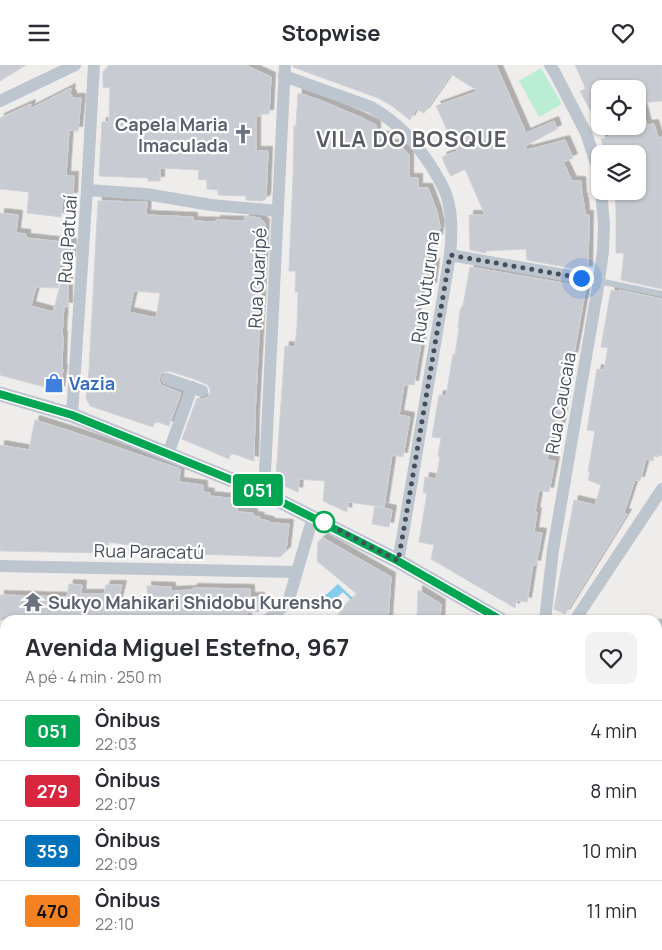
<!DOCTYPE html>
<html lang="pt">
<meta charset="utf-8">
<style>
body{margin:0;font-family:Manrope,sans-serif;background:#f2f2f3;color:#2b2b33;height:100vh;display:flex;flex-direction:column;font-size:19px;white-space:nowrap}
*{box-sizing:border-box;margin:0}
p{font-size:16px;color:#7c7c81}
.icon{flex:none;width:28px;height:28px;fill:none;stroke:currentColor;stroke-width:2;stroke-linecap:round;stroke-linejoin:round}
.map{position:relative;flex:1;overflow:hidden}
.details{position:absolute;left:0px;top:550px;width:662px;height:335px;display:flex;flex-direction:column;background:#fff;border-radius:15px 15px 0 0;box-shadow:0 1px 4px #0004}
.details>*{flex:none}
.badge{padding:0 10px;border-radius:4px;font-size:18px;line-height:32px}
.buttons{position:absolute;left:591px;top:15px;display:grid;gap:10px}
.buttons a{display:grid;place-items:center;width:55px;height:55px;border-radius:10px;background:#fff;box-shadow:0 1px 4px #0004;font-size:25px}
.you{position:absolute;width:25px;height:25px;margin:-12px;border:4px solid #fff;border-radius:50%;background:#1a73e8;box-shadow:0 0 0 8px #1a73e833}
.map>.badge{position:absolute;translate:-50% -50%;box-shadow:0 0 0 2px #fff}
.round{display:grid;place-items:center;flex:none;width:52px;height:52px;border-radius:10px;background:#f2f2f3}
.head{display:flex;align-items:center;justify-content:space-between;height:85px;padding:0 25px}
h1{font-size:24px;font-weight:700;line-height:38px}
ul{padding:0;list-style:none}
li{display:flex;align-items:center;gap:15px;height:60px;padding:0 25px;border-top:1px solid #e1e1e2}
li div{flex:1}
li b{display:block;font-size:19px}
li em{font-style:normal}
li .badge{min-width:55px;font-weight:700;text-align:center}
header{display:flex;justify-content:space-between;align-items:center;height:65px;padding:0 25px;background:#fff;font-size:22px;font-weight:700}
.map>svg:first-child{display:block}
.green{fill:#baeed4}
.water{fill:#87cbeb}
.building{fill:#c9cbd3;stroke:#d0d2d8;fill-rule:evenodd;filter:url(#shadow)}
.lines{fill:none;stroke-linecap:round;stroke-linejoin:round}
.service{stroke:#bdc5cf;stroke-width:6}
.minor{stroke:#bdc5cf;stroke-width:12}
.tertiary{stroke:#bdc5cf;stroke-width:15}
.line-casing{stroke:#fff;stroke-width:11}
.line{stroke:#00a651;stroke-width:8}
.walk{stroke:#454e5a;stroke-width:5;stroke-dasharray:0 9}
.stop-dot{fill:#fff;stroke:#00a651;stroke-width:2.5}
.labels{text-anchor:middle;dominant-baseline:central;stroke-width:4.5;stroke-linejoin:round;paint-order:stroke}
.worship-label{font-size:18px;font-weight:bold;fill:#5b616d;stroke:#fff;text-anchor:end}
.street-label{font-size:18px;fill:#454e5a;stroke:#fff}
.shop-label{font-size:18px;font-weight:bold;fill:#366cbe;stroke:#fff;text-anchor:start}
.district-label{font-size:22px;font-weight:bold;letter-spacing:1px;fill:#595c62;stroke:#fff}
</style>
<header><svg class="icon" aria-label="menu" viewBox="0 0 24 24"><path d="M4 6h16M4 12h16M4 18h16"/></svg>Stopwise<svg class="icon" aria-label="heart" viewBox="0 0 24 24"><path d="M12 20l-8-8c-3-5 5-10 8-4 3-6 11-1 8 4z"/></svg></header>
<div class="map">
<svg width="662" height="885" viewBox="0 0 662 885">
<defs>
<filter id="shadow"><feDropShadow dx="4.5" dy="-4.5" stdDeviation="0" flood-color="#0004"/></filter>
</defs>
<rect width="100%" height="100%" fill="#efedec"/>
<path class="green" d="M541 3 562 39 539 52 519 16Z"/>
<path class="water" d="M338 519 356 536 362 546 343 527 329 540 324 539 321 537 322 530 327 529Z"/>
<g class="building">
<path d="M0 0H26L0 16Z"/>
<path d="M109 0H245L271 12 269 49H261V51H256V86H268L266 134 262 136 246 135V131L218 130V125L207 124V115L198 114 199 105 160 103V116H148V113L99 111 102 57H109L110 23 103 22V7Z"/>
<path d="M293 0H496L526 68 554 56 557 64 525 81 527 85 565 75 573 93 563 97 572 116H581L582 132H583V137H584L585 150H589L588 206 527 195 526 184 486 186V188L470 185 469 150H485L465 104 451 111 446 102 442 92 457 86 436 41 478 26 451 9 424 48 416 44 410 55 392 41 378 33 293 2Z"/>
<path d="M575 0H662V36L638 38V24H628L624 16 607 24H600V27L594 29 599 39V43L594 45H590L580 26 586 24Z"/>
<path d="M71 23 70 29 72 30V33H81L78 66 69 65 66 111H74L73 132H63L61 152 27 148 29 127 0 124V53L31 39 30 44Z"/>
<path d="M298 28 317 34 360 52 376 60V71H388V79H395V83H403L409 90V113H418V123H428L437 147 440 161 438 174 429 173 426 197 435 198 432 222 421 221 416 253 425 254 414 320 407 319V320H404L399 350 410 352 403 392 392 390 384 442 348 437 347 447 323 436 325 416 299 414 298 427 280 419 276 411 285 281 295 282 297 261 298 227H295L296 206H289L293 111 294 61H296Z"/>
<path d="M641 38 647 60 654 59 658 73 662 72V224L621 215 624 188H616V146L615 126H638V89H606L601 74 609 72 607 65 612 63V61H638V39Z"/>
<path d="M98 136 147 137 146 150 193 152V156L216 157V155L245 156V151L260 153 265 159 255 349 254 396 231 388 229 394 182 374 197 333 204 334 208 332 210 328V324L208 320 194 314 169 306 162 308 160 311 159 315 161 320 181 328 169 361 155 356 153 362 90 341 86 333 89 304ZM134 226 160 228 156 253 129 247Z"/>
<path d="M0 148 18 150 16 168 26 169V173L72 178 71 196 60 194 58 223 36 222 31 241 53 247 64 206 68 207V242L64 241 62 270H63L62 304H63L60 326 0 310Z"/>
<path d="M470 202 586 222 574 289 566 313 569 314 560 365 553 363 547 395 555 396 549 427 539 425 535 447H537L534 467 542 468 536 500 533 499 527 537 516 535 515 543 431 494 434 480 419 477 427 428H423L425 412 436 414 440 392 438 391 441 373 432 372 439 330 446 331 453 289 455 290 459 263H458L460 246 462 241H463Z"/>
<path d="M611 225 619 227V225L662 234V391L654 389 653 396 646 394 640 416 635 415 624 448 627 449 565 549 554 544 574 435 595 440 601 420 588 415 590 407H588L595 366 587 365 597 304 604 305 608 283 601 282Z"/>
<path d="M35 355 76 368 180 404 179 417 203 420V427L210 428 209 431 238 434 237 447 253 448V451L260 452 259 454 269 456 271 458 289 459 286 486 280 492 229 490 128 488 130 480 108 477 107 482 104 481 103 488 0 486V380L29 385Z"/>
<path d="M375 441 392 445 389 462 372 459Z"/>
<path d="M323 473 391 512 388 555H333L344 544 342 543 357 529 317 496 318 477Z"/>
<path d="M69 519 82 520 81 529H104L106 520H122L117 540 148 539 147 521 171 522V526L193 525V523L250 524V532H260L259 547H247V555H0V530L67 532Z"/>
<path d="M418 525 441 539 440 555H417Z"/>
</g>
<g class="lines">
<path class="service" d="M599 216 662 229"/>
<g class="minor">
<path d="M550 0 555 8 586 68 597 101 600 118"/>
<path d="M284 11 371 42C398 58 414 75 431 101 437 111 444 121 447 132 453 151 452 171 450 190L403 469 398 496"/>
<path d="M0 36 75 0"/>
<path d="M87 125 146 129 211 140 278 146"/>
<path d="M450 190 599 216"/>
<path d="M167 314 202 326"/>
<path d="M72 350 87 125 94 0"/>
<path d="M168 389 192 322"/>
<path d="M264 428 285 0"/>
<path d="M0 501 297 507"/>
<path d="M267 555 277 548 289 534 313 452"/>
<path d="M545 555 553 485 599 216 603 186 604 159 601 126"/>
<path d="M575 555 662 424"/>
<path d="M0 658 5 656"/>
<path d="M0 744H5"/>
<path d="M0 873 5 874"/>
<path d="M262 880 367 885"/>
<path d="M445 885 479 880"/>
</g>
<g class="tertiary">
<path d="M0 329 72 350 264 428 398 496 501 555"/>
<path d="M658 563 662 561"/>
<path d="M564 885 565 880"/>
</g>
</g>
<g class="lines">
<defs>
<path id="line" d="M0 329 72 350 264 428 398 496 501 555"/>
</defs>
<use href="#line" class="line-casing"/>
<use href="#line" class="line"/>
<path class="walk" d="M324 457 398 496 403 469 450 190 581 213"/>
</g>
<defs>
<symbol id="church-bare" viewBox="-9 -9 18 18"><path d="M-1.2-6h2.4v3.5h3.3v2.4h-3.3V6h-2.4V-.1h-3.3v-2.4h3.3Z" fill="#6b7280" stroke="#fff" stroke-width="2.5" paint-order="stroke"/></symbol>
<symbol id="shop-bare" viewBox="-9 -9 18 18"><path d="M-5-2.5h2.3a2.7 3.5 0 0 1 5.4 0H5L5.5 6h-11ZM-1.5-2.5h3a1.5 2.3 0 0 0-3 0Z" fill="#3f7fe0" stroke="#fff" stroke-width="2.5" paint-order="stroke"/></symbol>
<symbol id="temple-bare" viewBox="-9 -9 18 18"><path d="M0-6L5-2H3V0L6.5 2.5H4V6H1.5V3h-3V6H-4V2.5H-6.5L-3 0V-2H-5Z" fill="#6b7280" stroke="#fff" stroke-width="2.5" paint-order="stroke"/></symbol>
</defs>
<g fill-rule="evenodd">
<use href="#church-bare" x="229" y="55" width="28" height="28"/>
<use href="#shop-bare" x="40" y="304" width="28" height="28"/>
<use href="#temple-bare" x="19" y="523" width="28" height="28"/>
</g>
<circle class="stop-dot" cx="324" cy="457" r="10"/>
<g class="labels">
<g class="worship-label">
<text x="228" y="59">Capela Maria<tspan x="228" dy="21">Imaculada</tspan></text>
<text x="48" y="537" text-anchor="start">Sukyo Mahikari Shidobu Kurensho</text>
</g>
<g class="street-label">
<text transform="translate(67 174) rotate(-86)">Rua Patuaí</text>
<text transform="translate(257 213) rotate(-87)">Rua Guaripé</text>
<text transform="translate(425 222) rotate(-82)">Rua Vuturuna</text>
<text transform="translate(560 338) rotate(-80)">Rua Caucaia</text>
<text transform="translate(149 486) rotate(1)">Rua Paracatú</text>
</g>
<g class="shop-label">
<text x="69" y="318">Vazia</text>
</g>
<g class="district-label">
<text x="412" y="74">VILA DO BOSQUE</text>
</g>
</g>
</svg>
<div class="buttons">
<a><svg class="icon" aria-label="locate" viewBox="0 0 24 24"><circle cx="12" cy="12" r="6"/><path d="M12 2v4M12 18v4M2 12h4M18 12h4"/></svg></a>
<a><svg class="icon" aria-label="layers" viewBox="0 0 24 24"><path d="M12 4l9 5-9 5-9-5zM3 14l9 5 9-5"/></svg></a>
</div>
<div class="you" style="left:581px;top:213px"></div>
<b class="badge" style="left:258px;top:425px;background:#00a651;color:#fff">051</b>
<section class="details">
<div class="head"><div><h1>Avenida Miguel Estefno, 967</h1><p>A pé · 4 min · 250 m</p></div><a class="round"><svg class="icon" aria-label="heart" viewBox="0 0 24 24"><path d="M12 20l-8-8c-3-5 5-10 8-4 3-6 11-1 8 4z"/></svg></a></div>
<ul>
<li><span class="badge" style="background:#00a651;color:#fff">051</span><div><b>Ônibus</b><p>22:03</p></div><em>4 min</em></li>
<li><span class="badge" style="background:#d7263d;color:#fff">279</span><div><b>Ônibus</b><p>22:07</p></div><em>8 min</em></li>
<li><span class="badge" style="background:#0072bc;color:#fff">359</span><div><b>Ônibus</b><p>22:09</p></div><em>10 min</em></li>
<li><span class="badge" style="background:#f58220;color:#111">470</span><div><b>Ônibus</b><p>22:10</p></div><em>11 min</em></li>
</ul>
</section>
</div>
